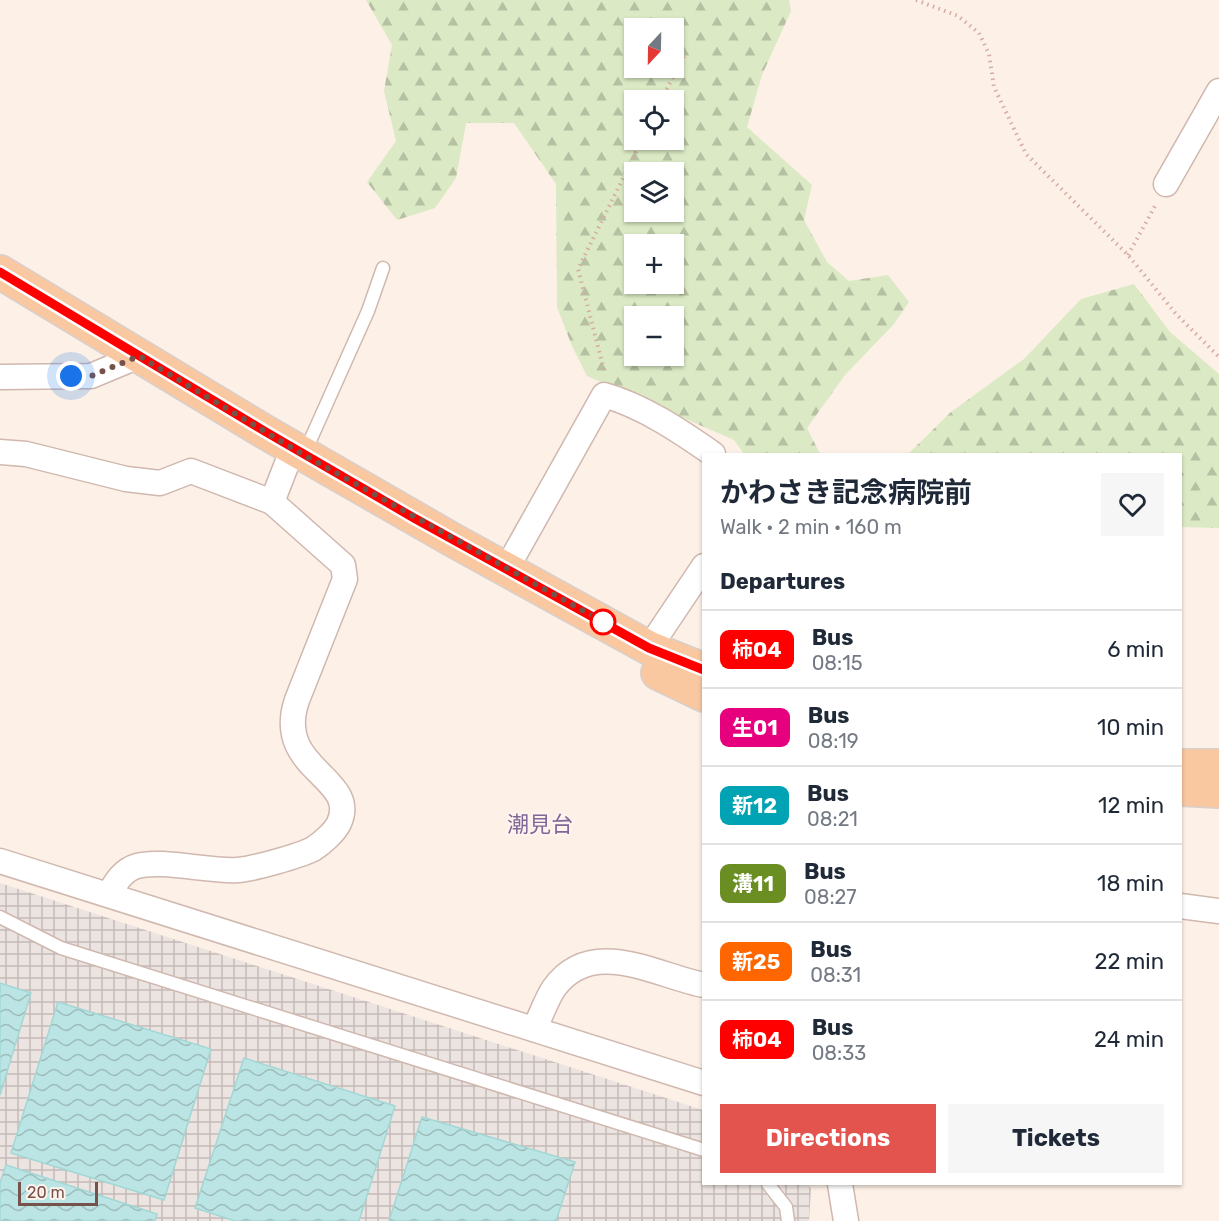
<!DOCTYPE html>
<meta charset="utf-8">
<style>
body{margin:0;font-family:Rubik,"Noto Sans JP",sans-serif;background:#f6f6f7;color:#1f2937;height:100vh;display:flex;flex-direction:column;font-size:22px;white-space:nowrap}
*{box-sizing:border-box;margin:0}
p{font-size:20px;color:#747a83}
.icon{flex:none;width:33px;height:33px;fill:none;stroke:currentColor;stroke-width:2;stroke-linecap:round;stroke-linejoin:round}
.map{position:relative;flex:1;overflow:hidden}
.sheet{position:absolute;left:702px;top:453px;width:480px;height:732px;display:flex;flex-direction:column;background:#fff;border-radius:0px;box-shadow:0 2px 4px #0004}
.sheet>*{flex:none}
.badge{padding:0 12px;border-radius:9px;font-size:21px;line-height:39px}
.needle{width:39px;rotate:202deg}
.tools{position:absolute;left:624px;top:18px;display:grid;gap:12px}
.tools a{display:grid;place-items:center;width:60px;height:60px;border-radius:0px;background:#fff;box-shadow:0 2px 4px #0004;font-size:30px}
.scale{position:absolute;left:18px;bottom:15px;width:80px;box-sizing:border-box;padding-left:6px;border:3px solid #75534b;border-top:0;font-size:16px;line-height:21px;white-space:nowrap;color:#75534b;-webkit-text-stroke:4px #fff4ed;paint-order:stroke}
.you{position:absolute;width:30px;height:30px;margin:-15px;border:4px solid #fff;border-radius:50%;background:#1a73e8;box-shadow:0 0 0 9px #1a73e833}
.map>.badge{position:absolute;translate:-50% -50%;box-shadow:0 0 0 3px #fff}
h2{padding:0 18px;font-size:22px;line-height:54px}
.round{display:grid;place-items:center;flex:none;width:63px;height:63px;border-radius:0px;background:#f6f6f7}
.overview{display:flex;align-items:center;justify-content:space-between;height:102px;padding:0 18px}
h1{font-size:28px;font-weight:700;line-height:45px}
.button{display:flex;gap:12px;margin-top:auto;padding:12px 18px}
.button a{flex:1;height:69px;border-radius:0px;background:#e3544f;color:#fff;font-size:24px;font-weight:700;line-height:69px;text-align:center}
.button a+a{background:#f6f6f7;color:#1f2937}
ul{padding:0;list-style:none}
li{display:flex;align-items:center;gap:18px;height:78px;padding:0 18px;border-top:2px solid #e0e1e3}
li div{flex:1}
li b{display:block;font-size:22px}
li em{font-style:normal}
li .badge{min-width:66px;font-weight:700;text-align:center}
.map>svg:first-child{display:block}
.industrial{fill:url(#industrial-grid)}
.forest{fill:url(#forest-firs);fill-rule:evenodd}
.water{fill:url(#water-waves);stroke:#a2d7d5;stroke-width:1.5}
.lines{fill:none;stroke-linecap:round;stroke-linejoin:round}
.lane-casing{stroke:#d0b8af;stroke-width:15}
.street-casing{stroke:#d0b8af;stroke-width:27}
.primary-casing{stroke:#d8cfcd;stroke-width:36}
.path{stroke:#d6aca2;stroke-width:4;stroke-dasharray:1.5 4.5;stroke-linecap:butt}
.lane{stroke:#fff;stroke-width:12}
.street{stroke:#fff;stroke-width:24}
.primary{stroke:#f9c8a1;stroke-width:33}
.line-casing{stroke:#fff;stroke-width:14}
.line{stroke:#f00;stroke-width:9}
.walk{stroke:#75534b;stroke-width:6;stroke-dasharray:0 10.8}
.stop-dot{fill:#fff;stroke:#f00;stroke-width:3}
.labels{text-anchor:middle;dominant-baseline:central;stroke-width:4.5;stroke-linejoin:round;paint-order:stroke}
.neighbourhood-label{font-size:22px;fill:#7f6798;stroke:#fff4ed}
</style>
<div class="map">
<svg width="1219" height="1221" viewBox="0 0 1219 1221">
<defs>
<pattern id="industrial-grid" width="8" height="8" patternUnits="userSpaceOnUse" patternTransform="scale(1.5)"><rect width="8" height="8" fill="#ece4e0"/><path d="M0 4h8M4 0v8" fill="none" stroke="#c4bbb8"/></pattern>
<pattern id="forest-firs" width="22" height="20" patternUnits="userSpaceOnUse" patternTransform="scale(1.5)"><rect width="22" height="20" fill="#dbeac5"/><path d="M5 1l3.5 6h-7zM16 11l3.5 6h-7z" fill="#b6c0a2"/></pattern>
<pattern id="water-waves" width="16" height="10" patternUnits="userSpaceOnUse" patternTransform="scale(1.5)"><rect width="16" height="10" fill="#bbe5e4"/><path d="M0 5q4-4 8 0t8 0" fill="none" stroke="#9dbcbb"/></pattern>
</defs>
<rect width="100%" height="100%" fill="#fcf0e7"/>
<path class="industrial" d="M0 883 703 1110 704 1184H808L811 1189 809 1221H0Z"/>
<g class="forest">
<path d="M366 0H789L791 11 762 75 747 127 812 185 804 220 827 262 849 281 888 275 909 302 894 324 845 375 807 428 820 454H744L734 440 587 376 572 346 557 307 556 184 514 123H466L456 178 435 208 397 220 367 182 396 141 384 91 392 45ZM634 28H674V68H634ZM634 100H674V140H634ZM634 172H674V212H634ZM634 244H674V284H634ZM634 316H674V356H634Z"/>
<path d="M1134 284 1170 332 1219 374V528L1181 527 1180 454H908L951 412 1024 359 1081 299Z"/>
</g>
<g class="water">
<path d="M0 983 31 993 0 1095Z"/>
<path d="M58 1002 211 1049 164 1200 11 1153Z"/>
<path d="M244 1058 395 1106 359 1221H235L195 1208Z"/>
<path d="M422 1117 575 1162 556 1221H389Z"/>
<path d="M6 1165 157 1214 155 1221H0V1183Z"/>
</g>
<g class="lines">
<defs>
<g id="lane">
<path d="M305 452 368 311 383 268"/>
<path d="M0 917 61 948 704 1150"/>
<path d="M768 1184 786 1207 788 1221"/>
</g>
<g id="street">
<path d="M1166 184 1219 91"/>
<path d="M0 377 91 376 139 356"/>
<path d="M0 452 26 454 126 479 160 483 191 471 272 502"/>
<path d="M507 568 604 395C643 406 680 431 713 454"/>
<path d="M649 648 704 566"/>
<path d="M0 861 704 1083"/>
<path d="M109 894C116 882 123 870 137 866 160 859 211 872 238 870 253 869 299 856 313 849 321 844 335 832 339 823 360 777 273 770 297 700L345 579 343 565 272 502 293 448"/>
<path d="M1180 906 1219 911"/>
<path d="M534 1029C541 1016 546 1000 554 988 592 935 657 976 704 985"/>
<path d="M840 1184 846 1221"/>
</g>
<g id="primary">
<path d="M0 272 265 432 451 539 649 648 704 670"/>
<path d="M658 673 704 695"/>
<path d="M1180 766H1219"/>
<path d="M1180 789 1219 791"/>
</g>
</defs>
<use href="#lane" class="lane-casing"/>
<use href="#street" class="street-casing"/>
<use href="#primary" class="primary-casing"/>
<g class="path">
<path d="M916 0 958 16 979 33 989 54 994 87 1026 154 1128 255 1176 314 1219 357"/>
<path d="M661 100 684 56"/>
<path d="M1128 255 1155 206"/>
<path d="M604 370 578 269 642 140"/>
</g>
<use href="#lane" class="lane"/>
<use href="#street" class="street"/>
<use href="#primary" class="primary"/>
</g>
<g class="lines">
<defs>
<path id="line" d="M0 272 266 432 414 518 649 648 704 670"/>
</defs>
<use href="#line" class="line-casing"/>
<use href="#line" class="line"/>
<path class="walk" d="M71 376H91L139 356 304 455 609 625 603 622"/>
</g>
<circle class="stop-dot" cx="603" cy="622" r="12"/>
<g class="labels">
<g class="neighbourhood-label">
<text x="540" y="824">潮見台</text>
</g>
</g>
</svg>
<div class="tools">
<a><svg class="needle" viewBox="-14 -14 28 28"><path d="M0-13l5 13h-10z" fill="#e53935"/><path d="M0 13l5-13h-10z" fill="#747a83"/></svg></a>
<a><svg class="icon" aria-label="locate" viewBox="0 0 24 24"><circle cx="12" cy="12" r="6"/><path d="M12 2v4M12 18v4M2 12h4M18 12h4"/></svg></a>
<a><svg class="icon" aria-label="layers" viewBox="0 0 24 24"><path d="M12 4l9 5-9 5-9-5zM3 14l9 5 9-5"/></svg></a>
<a>+</a>
<a>−</a>
</div>
<div class="scale">20 m</div>
<div class="you" style="left:71px;top:376px"></div>
<section class="sheet">
<div class="overview"><div><h1>かわさき記念病院前</h1><p>Walk · 2 min · 160 m</p></div><a class="round"><svg class="icon" aria-label="heart" viewBox="0 0 24 24"><path d="M12 20l-8-8c-3-5 5-10 8-4 3-6 11-1 8 4z"/></svg></a></div>
<h2>Departures</h2>
<ul>
<li><span class="badge" style="background:#f00;color:#fff">柿04</span><div><b>Bus</b><p>08:15</p></div><em>6 min</em></li>
<li><span class="badge" style="background:#e6007e;color:#fff">生01</span><div><b>Bus</b><p>08:19</p></div><em>10 min</em></li>
<li><span class="badge" style="background:#00a3b4;color:#fff">新12</span><div><b>Bus</b><p>08:21</p></div><em>12 min</em></li>
<li><span class="badge" style="background:#6b8e23;color:#fff">溝11</span><div><b>Bus</b><p>08:27</p></div><em>18 min</em></li>
<li><span class="badge" style="background:#f60;color:#fff">新25</span><div><b>Bus</b><p>08:31</p></div><em>22 min</em></li>
<li><span class="badge" style="background:#f00;color:#fff">柿04</span><div><b>Bus</b><p>08:33</p></div><em>24 min</em></li>
</ul>
<div class="button"><a>Directions</a><a>Tickets</a></div>
</section>
</div>
